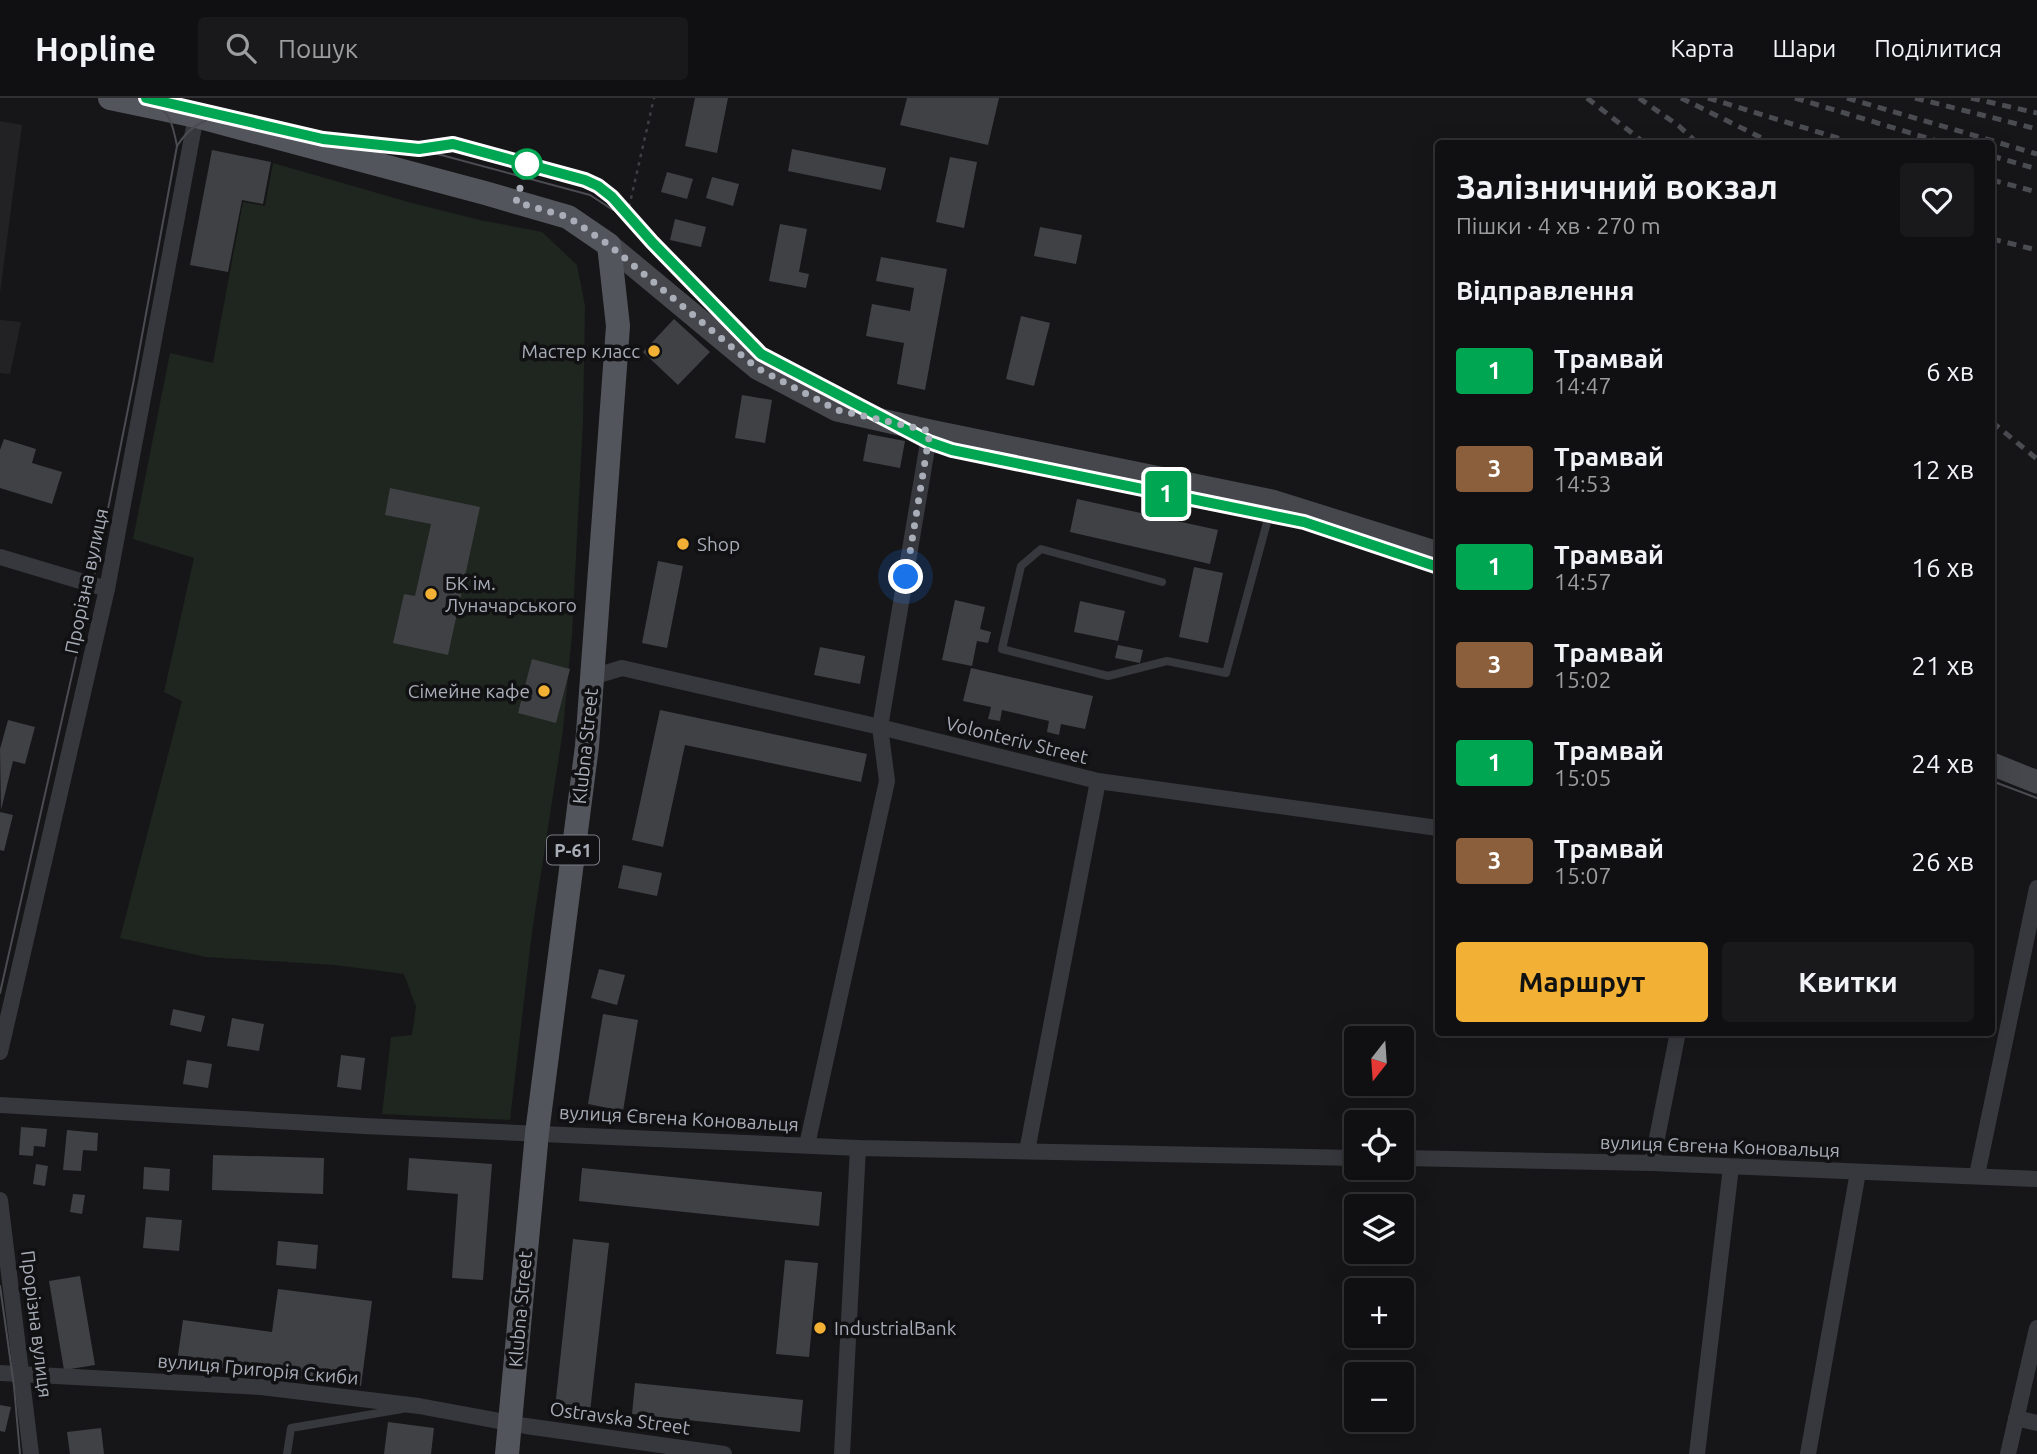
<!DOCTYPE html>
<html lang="uk">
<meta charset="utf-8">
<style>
body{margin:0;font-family:Ubuntu,sans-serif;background:#19191b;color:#f1f3f6;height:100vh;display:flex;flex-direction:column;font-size:26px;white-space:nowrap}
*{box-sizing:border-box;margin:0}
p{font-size:23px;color:#9c9d9f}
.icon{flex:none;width:38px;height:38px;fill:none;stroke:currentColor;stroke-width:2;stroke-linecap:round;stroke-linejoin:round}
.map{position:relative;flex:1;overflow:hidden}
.details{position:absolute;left:1435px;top:42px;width:560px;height:896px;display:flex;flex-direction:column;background:#101012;border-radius:7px;box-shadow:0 7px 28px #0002,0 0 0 2px #303032}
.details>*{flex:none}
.badge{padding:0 14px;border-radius:5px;font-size:24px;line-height:46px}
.needle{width:46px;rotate:197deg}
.buttons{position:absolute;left:1344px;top:928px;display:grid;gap:14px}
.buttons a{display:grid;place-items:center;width:70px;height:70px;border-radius:7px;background:#101012;box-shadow:0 7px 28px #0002,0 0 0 2px #303032;font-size:35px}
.you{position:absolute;width:35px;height:35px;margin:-18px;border:5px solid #fff;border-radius:50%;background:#1a73e8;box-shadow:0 0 0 10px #1a73e833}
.map>.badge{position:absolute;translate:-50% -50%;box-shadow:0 0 0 4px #fff}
h2{padding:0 21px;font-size:26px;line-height:63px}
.round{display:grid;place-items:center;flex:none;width:74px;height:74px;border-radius:7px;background:#19191b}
.summary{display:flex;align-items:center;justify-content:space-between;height:119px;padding:0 21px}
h1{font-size:33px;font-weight:700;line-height:52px}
.cta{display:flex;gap:14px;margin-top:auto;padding:14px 21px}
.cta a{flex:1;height:80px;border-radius:7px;background:#f2b134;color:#111;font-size:28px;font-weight:700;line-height:80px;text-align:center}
.cta a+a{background:#19191b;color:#f1f3f6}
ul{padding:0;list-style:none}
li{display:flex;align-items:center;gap:21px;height:98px;padding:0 21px}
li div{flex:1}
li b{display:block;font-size:26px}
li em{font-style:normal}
li .badge{min-width:77px;font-weight:700;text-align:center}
header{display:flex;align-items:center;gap:42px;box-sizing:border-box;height:98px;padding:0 35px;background:#101012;border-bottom:2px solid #303032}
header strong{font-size:33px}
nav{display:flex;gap:38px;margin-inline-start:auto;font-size:24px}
.search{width:490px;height:63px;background:#19191b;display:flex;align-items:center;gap:18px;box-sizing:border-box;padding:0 24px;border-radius:7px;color:#9c9d9f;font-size:26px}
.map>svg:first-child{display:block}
.built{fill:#222225}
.green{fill:#1e261f}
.building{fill:#404145}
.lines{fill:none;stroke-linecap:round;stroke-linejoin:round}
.path{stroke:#3d3f44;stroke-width:2.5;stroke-dasharray:3.5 5;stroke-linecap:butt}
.lane{stroke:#37383d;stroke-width:8}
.street{stroke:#37383d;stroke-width:16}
.secondary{stroke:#45474d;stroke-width:23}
.primary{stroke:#53555c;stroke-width:24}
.tram{stroke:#4a4c52;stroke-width:2}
.rail{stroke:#4a4c52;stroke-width:5;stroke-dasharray:9 7;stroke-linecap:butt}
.line-casing{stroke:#fff;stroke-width:16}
.line{stroke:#00a651;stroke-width:10}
.walk{stroke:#a8adb8;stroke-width:7;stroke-dasharray:0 12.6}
.stop-dot{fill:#fff;stroke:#00a651;stroke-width:3.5}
.poi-dot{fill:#f2b134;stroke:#111113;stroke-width:2.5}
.labels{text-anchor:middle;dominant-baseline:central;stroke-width:7;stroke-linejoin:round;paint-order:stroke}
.shield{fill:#111113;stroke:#7b7e86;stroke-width:2}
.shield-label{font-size:18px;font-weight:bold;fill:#a8adb8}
.poi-label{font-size:19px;fill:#a8adb8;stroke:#111113;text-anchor:start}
.street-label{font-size:19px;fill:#a8adb8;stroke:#111113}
</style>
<header>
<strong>Hopline</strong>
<div class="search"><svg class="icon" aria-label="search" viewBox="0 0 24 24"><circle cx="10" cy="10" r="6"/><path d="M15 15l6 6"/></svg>Пошук</div>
<nav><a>Карта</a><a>Шари</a><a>Поділитися</a></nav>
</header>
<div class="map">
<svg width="2037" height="1356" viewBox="0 0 2037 1356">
<rect width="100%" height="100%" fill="#161618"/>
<g class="built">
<path d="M0 23 22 27 0 195Z"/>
<path d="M0 222 21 224 10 276 0 275Z"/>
</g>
<path class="green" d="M273 65 412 105 480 122 542 134 577 167 585 208 583 323 572 536 563 632 532 834 510 1022 382 1016 391 939 412 937 416 909 404 876 335 867 206 859 120 840 182 603 164 594 194 460 133 441 170 255 213 265 243 104 265 108Z"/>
<g class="building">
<path d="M695 0H728L717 55 685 48Z"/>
<path d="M907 0H999L988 47 900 27Z"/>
<path d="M792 51 886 70 881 92 788 73Z"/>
<path d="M212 52 271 64 263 106 242 102 228 174 190 167Z"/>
<path d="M950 59 977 64 964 130 936 124Z"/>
<path d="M667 74 693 81 687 101 661 94Z"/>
<path d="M712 79 739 86 733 108 706 100Z"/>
<path d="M675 121 706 129 701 149 670 142Z"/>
<path d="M780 126 807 131 799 174 809 176 806 190 769 183Z"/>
<path d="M1040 129 1082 137 1076 166 1034 158Z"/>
<path d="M881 159 947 171 925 292 897 286 904 245 866 238 872 206 910 213 914 190 876 183Z"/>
<path d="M1021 218 1050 225 1034 288 1006 281Z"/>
<path d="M674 221 710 254 678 287 643 254Z"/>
<path d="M742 297 772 302 765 345 735 340Z"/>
<path d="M868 336 905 343 900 370 863 363Z"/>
<path d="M4 341 36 351 32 365 62 374 52 406 0 390V352Z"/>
<path d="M390 390 480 409 448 557 393 545 404 496 415 498 431 426 385 417Z"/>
<path d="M1077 401 1218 432 1210 466 1070 434Z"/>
<path d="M658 463 683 468 667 550 642 545Z"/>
<path d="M1194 469 1223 475 1208 545 1179 539Z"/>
<path d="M955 502 985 509 980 531 991 534 988 545 977 543 972 568 942 562Z"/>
<path d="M1080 503 1125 513 1118 543 1074 534Z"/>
<path d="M1118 547 1143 552 1140 565 1115 560Z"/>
<path d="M820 549 865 558 860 586 814 577Z"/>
<path d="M532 561 570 571 556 625 518 615Z"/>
<path d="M971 570 1093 598 1085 631 1061 626 1059 637 1047 634 1049 623 1002 612 1000 623 988 621 991 609 963 603Z"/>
<path d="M660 612 867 656 861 684 685 647 663 749 632 742Z"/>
<path d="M8 622 35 629 25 666 13 663 1 712 0 651Z"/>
<path d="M0 714 13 717 4 753 0 752Z"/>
<path d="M623 767 662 775 657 798 618 790Z"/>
<path d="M599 871 625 877 617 907 591 900Z"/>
<path d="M173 911 205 918 201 934 170 927Z"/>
<path d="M603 916 638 922 623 1013 588 1006Z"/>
<path d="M232 920 264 926 259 953 227 948Z"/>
<path d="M341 957 365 960 361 992 337 989Z"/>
<path d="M187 962 212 966 208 990 183 986Z"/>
<path d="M21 1029 47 1031 45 1049 34 1048 33 1058 19 1057Z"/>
<path d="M67 1032 98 1035 97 1053 83 1052 81 1073 63 1072Z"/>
<path d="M213 1057 324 1060 323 1096 212 1092Z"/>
<path d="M409 1060 492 1066 483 1182 452 1180 458 1096 407 1092Z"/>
<path d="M36 1066 48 1068 45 1088 33 1086Z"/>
<path d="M144 1069 170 1071 169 1093 143 1091Z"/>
<path d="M582 1070 822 1094 819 1128 579 1103Z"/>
<path d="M73 1096 85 1097 82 1116 70 1114Z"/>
<path d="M146 1119 182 1122 179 1153 143 1150Z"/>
<path d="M573 1141 609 1145 590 1314 555 1310Z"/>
<path d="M278 1143 318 1147 316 1171 276 1167Z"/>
<path d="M785 1162 818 1165 809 1259 776 1256Z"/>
<path d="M80 1178 95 1267 64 1272 49 1183Z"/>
<path d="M278 1191 372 1203 361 1288 177 1264 183 1222 272 1234Z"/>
<path d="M635 1285 803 1302 800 1334 632 1316Z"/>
<path d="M0 1307 11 1309 5 1334 0 1333Z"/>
<path d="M388 1324 434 1330 431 1356H384Z"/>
<path d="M101 1330 104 1356H70L67 1334Z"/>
</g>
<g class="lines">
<path class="path" d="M629 109 654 0"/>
<g class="lane">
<path d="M1162 484 1041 451 1021 468 1002 551 1108 578 1167 563 1226 575 1272 406"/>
<path d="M287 1356 291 1330 402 1311"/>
</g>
<g class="street">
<path d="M0 459 107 491"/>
<path d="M592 579 622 570 880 629 1098 683 1438 730"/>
<path d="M0 954 107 491 196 18"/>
<path d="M0 1007 364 1028 858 1050 1356 1060"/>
<path d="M807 1047 887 683 880 629 930 333"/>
<path d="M1027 1053 1098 683"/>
<path d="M1402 1060 1652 1065 2037 1081"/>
<path d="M1652 1065 1678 934"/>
<path d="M1977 1077 2037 790"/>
<path d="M0 1102 31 1356"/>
<path d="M0 1275 261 1289 419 1308 526 1328 724 1356"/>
<path d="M2016 1320 2037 1325"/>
<path d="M842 1356 858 1050"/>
<path d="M1697 1356 1731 1069"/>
<path d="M1808 1356 1858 1074"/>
<path d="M2008 1356 2037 1230"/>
</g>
<g class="secondary">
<path d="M609 147 757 270 837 312 930 333 1272 403 1438 455"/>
<path d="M1992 666 2037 684"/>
</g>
<path class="primary" d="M110 0 196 18 485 95 568 119 609 147 618 228 587 648 537 1035 507 1356"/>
<g class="tram">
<path d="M156 2 323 41 419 51 590 97 613 112"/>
<path d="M177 48C188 31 199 23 219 19"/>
<path d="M419 51 453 46 585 82 599 88 761 255 929 344 952 352 1304 424 1438 469"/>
<path d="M1992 683 2037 700"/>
<path d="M0 895 96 471 134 281 177 48C172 22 170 15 148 0"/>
<path d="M0 1188 14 1288 20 1356"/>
</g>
<g class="rail">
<path d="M1587 0 1646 46"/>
<path d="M1639 0 1679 28 1698 46"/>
<path d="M1681 0 1774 46"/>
<path d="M1708 0 1857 46"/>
<path d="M1795 0 1947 46"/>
<path d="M1847 0 2037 56"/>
<path d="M1915 0 2037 31"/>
<path d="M1971 0 2037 15"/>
<path d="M1992 58 2037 71"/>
<path d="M1992 82 2037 94"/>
<path d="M1992 141 2037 152"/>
<path d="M1992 324 2037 361"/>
</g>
</g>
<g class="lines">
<defs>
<path id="line" d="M146 0 323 41 419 51 453 46 585 82 598 88 612 99 652 144 761 256 929 344 952 352 1304 424 1438 469"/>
</defs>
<use href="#line" class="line-casing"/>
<use href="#line" class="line"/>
<path class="walk" d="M527 66 516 104 568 119 609 147 757 270 837 312 930 333 906 479"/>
</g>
<circle class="stop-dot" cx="527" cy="66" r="14"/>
<g class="poi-dot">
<circle cx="654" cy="253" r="7"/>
<circle cx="683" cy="446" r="7"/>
<circle cx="431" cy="496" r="7"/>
<circle cx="544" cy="593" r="7"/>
<circle cx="820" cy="1230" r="7"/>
</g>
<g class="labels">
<rect class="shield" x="547" y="737.5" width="52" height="29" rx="5"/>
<g class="shield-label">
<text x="573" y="752">Р-61</text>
</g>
<g class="poi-label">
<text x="640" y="253" text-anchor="end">Мастер класс</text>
<text x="697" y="446">Shop</text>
<text x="445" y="485">БК ім.<tspan x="445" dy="22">Луначарського</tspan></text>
<text x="530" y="593" text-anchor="end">Сімейне кафе</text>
<text x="834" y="1230">IndustrialBank</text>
</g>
<g class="street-label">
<text transform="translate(86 483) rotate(-78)">Прорізна вулиця</text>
<text transform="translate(1017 642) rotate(14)">Volonteriv Street</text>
<text transform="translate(585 648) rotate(-84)">Klubna Street</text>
<text transform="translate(679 1020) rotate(3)">вулиця Євгена Коновальця</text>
<text transform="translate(1720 1048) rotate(2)">вулиця Євгена Коновальця</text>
<text transform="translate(520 1211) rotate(-85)">Klubna Street</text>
<text transform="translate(37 1226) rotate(83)">Прорізна вулиця</text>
<text transform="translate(258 1271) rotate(5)">вулиця Григорія Скиби</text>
<text transform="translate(620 1320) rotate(8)">Ostravska Street</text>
</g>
</g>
</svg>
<div class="buttons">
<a><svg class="needle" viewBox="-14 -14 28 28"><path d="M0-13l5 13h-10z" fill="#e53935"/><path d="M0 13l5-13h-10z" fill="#9c9d9f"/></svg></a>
<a><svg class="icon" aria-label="locate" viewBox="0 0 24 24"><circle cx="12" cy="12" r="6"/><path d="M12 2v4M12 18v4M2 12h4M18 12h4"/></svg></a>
<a><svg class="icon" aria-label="layers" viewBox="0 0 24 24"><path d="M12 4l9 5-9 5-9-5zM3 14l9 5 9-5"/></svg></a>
<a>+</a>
<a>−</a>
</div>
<div class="you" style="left:906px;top:479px"></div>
<b class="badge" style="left:1166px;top:396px;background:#00a651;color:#fff">1</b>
<section class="details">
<div class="summary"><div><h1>Залізничний вокзал</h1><p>Пішки · 4 хв · 270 m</p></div><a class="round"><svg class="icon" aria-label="heart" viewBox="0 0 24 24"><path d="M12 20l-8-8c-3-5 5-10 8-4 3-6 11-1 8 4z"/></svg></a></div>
<h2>Відправлення</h2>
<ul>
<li><span class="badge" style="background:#00a651;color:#fff">1</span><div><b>Трамвай</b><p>14:47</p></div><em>6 хв</em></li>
<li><span class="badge" style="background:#8b5e3c;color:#fff">3</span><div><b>Трамвай</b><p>14:53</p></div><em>12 хв</em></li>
<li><span class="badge" style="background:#00a651;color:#fff">1</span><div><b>Трамвай</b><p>14:57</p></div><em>16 хв</em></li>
<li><span class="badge" style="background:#8b5e3c;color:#fff">3</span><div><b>Трамвай</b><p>15:02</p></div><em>21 хв</em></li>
<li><span class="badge" style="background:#00a651;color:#fff">1</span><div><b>Трамвай</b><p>15:05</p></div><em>24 хв</em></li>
<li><span class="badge" style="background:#8b5e3c;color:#fff">3</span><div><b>Трамвай</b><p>15:07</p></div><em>26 хв</em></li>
</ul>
<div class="cta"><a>Маршрут</a><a>Квитки</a></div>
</section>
</div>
